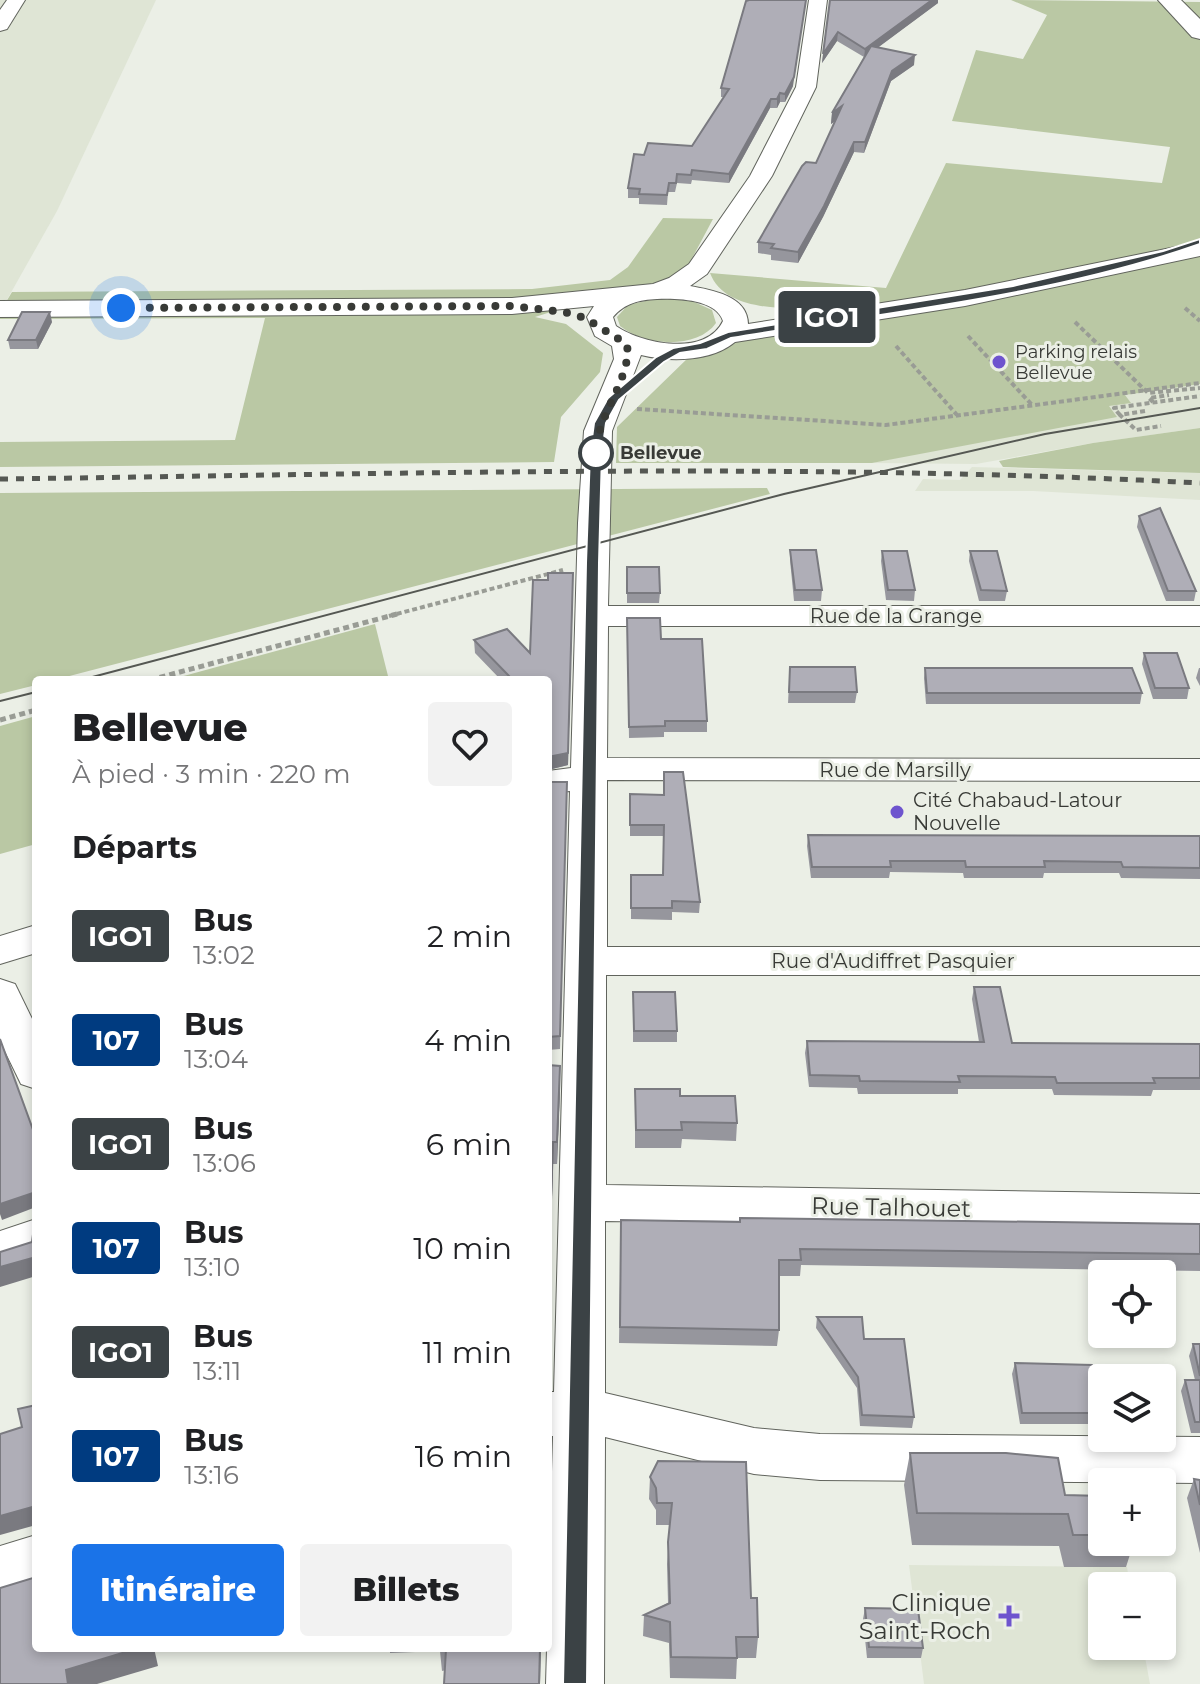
<!DOCTYPE html>
<html lang="fr">
<meta charset="utf-8">
<style>
body{margin:0;font-family:Montserrat,sans-serif;background:#f2f2f2;color:#202124;height:100vh;display:flex;flex-direction:column;font-size:30px;white-space:nowrap}
*{box-sizing:border-box;margin:0}
p{font-size:26px;color:#757577}
.icon{flex:none;width:44px;height:44px;fill:none;stroke:currentColor;stroke-width:2;stroke-linecap:round;stroke-linejoin:round}
.map{position:relative;flex:1;overflow:hidden}
.panel{position:absolute;left:32px;top:676px;width:520px;height:976px;display:flex;flex-direction:column;background:#fff;border-radius:8px;box-shadow:0 4px 12px #0003}
.panel>*{flex:none}
.badge{padding:0 16px;border-radius:6px;font-size:28px;line-height:52px}
.buttons{position:absolute;left:1088px;top:1260px;display:grid;gap:16px}
.buttons a{display:grid;place-items:center;width:88px;height:88px;border-radius:8px;background:#fff;box-shadow:0 4px 12px #0003;font-size:40px}
.you{position:absolute;width:40px;height:40px;margin:-20px;border:6px solid #fff;border-radius:50%;background:#1a73e8;box-shadow:0 0 0 12px #1a73e833}
.map>.badge{position:absolute;translate:-50% -50%;box-shadow:0 0 0 4px #fff}
h2{padding:0 40px;font-size:30px;line-height:72px}
.round{display:grid;place-items:center;flex:none;width:84px;height:84px;border-radius:8px;background:#f2f2f2}
.overview{display:flex;align-items:center;justify-content:space-between;height:136px;padding:0 40px}
h1{font-size:38px;font-weight:800;line-height:60px}
.button{display:flex;gap:16px;margin-top:auto;padding:16px 40px}
.button a{flex:1;height:92px;border-radius:8px;background:#1a73e8;color:#fff;font-size:32px;font-weight:800;line-height:92px;text-align:center}
.button a+a{background:#f2f2f2;color:#202124}
ul{padding:0;list-style:none}
li{display:flex;align-items:center;gap:24px;height:104px;padding:0 40px}
li div{flex:1}
li b{display:block;font-size:30px}
li em{font-style:normal}
li .badge{min-width:88px;font-weight:700;text-align:center}
.map>svg:first-child{display:block}
.built{fill:#dfe5d5}
.green{fill:#bac8a4}
.lines{fill:none;stroke-linecap:round;stroke-linejoin:round}
.minor-casing{stroke:#61645d;stroke-width:2}
.major-casing{stroke:#61645d;stroke-width:2}
.path-far1{stroke:#999c95;stroke-width:4;stroke-dasharray:5 3;stroke-linecap:butt}
.path{stroke:#999c95;stroke-width:5;stroke-dasharray:6 4;stroke-linecap:butt}
.minor{fill:#fff;fill-rule:evenodd}
.major{fill:#fff;fill-rule:evenodd}
.tram{stroke:#555853;stroke-width:2}
.rail{stroke:#555853;stroke-width:5;stroke-dasharray:8 8;stroke-linecap:butt}
.wall{fill:#96969d}
.shaded-wall{fill:#7a7a80}
.building{fill:#afaeb7;stroke:#7a7a80;stroke-width:2}
.line{fill:#3b4245;stroke:#fff;stroke-width:2}
.walk{stroke:#383a36;stroke-width:8;stroke-dasharray:0 14.4}
.poi-dot{fill:#6e54ce;stroke:#ebefe6;stroke-width:3}
.stop-dot{fill:#fff;stroke:#3b4245;stroke-width:4}
.labels{text-anchor:middle;dominant-baseline:central;stroke-width:6;stroke-linejoin:round;paint-order:stroke}
.far-poi-label{font-size:18px;fill:#383a36;stroke:#ebefe6;text-anchor:start}
.far-stop-label{font-size:18px;font-weight:bold;fill:#383a36;stroke:#ebefe6;text-anchor:start}
.street-label{font-size:20px;fill:#383a36;stroke:#ebefe6}
.poi-label{font-size:20px;fill:#383a36;stroke:#ebefe6;text-anchor:start}
.near-street-label{font-size:24px;fill:#383a36;stroke:#ebefe6}
.near-poi-label{font-size:24px;fill:#383a36;stroke:#ebefe6;text-anchor:end}
</style>
<div class="map">
<svg width="1200" height="1684" viewBox="0 0 1200 1684">
<rect width="100%" height="100%" fill="#ebefe6"/>
<g class="built">
<path d="M0 0H156L57 211 0 312Z"/>
<path d="M1200 384V428L1093 443 976 464 872 463 1017 432 1116 416 1108 406 1130 402 1124 395Z"/>
<path d="M972 467 1200 473V500L1033 491H915L923 479 960 480Z"/>
<path d="M909 1565 1127 1567 1130 1586H1102V1646H1143L1150 1684H924Z"/>
</g>
<g class="green">
<path d="M1011 0 1200 2V384L1125 395 1131 403 1109 406 1117 417 872 463H616L617 427 690 356 754 336 823 326 824 309C788 308 725 313 710 273L886 288 946 163 1162 183 1170 147 952 121 976 50 1023 59 1047 15Z"/>
<path d="M663 218 713 219 689 264 671 281 629 287 535 317 566 324 603 353 600 372 561 417 554 462 0 467V442L235 440 265 318 0 319V312L12 292 532 289 610 280 628 267Z"/>
<path d="M658 298 692 301 712 310 716 323C697 350 644 346 620 326L617 317 628 305Z"/>
<path d="M1200 428V473L1003 467 999 461 1093 443Z"/>
<path d="M767 488 770 494 54 680H36V685L0 694V493Z"/>
<path d="M375 624 389 680H169Z"/>
<path d="M36 716V844L0 854V726Z"/>
</g>
<g class="lines">
<defs>
<g id="minor">
<path d="M7 0H25L7 29 0 31V10Z"/>
<path d="M809 0H827L816 87 772 176 707 274 690 286C712 290 748 296 748 324L965 290 1200 242V256L965 306 735 342C711 362 670 362 641 355L612 431 608 606H1200V626H608L607 758 1200 759V781L607 780V947H1200V975H606V1185L1200 1194V1230L605 1221V1393L754 1428 820 1434 1200 1437V1483L820 1480 754 1474 605 1437 604 1684H546L553 1436H548V1392H554L570 791 548 793V771L571 768 578 523 584 431 614 359 612 346 595 336 587 317 594 306 512 314 0 317V301L512 298 653 284 669 278 689 264 750 176 796 87ZM657 299C676 298 716 299 723 321 706 357 642 344 616 326L613 317C625 303 639 300 657 299Z"/>
<path d="M36 925V953L0 964V936Z"/>
<path d="M0 979 15 984 36 1027V1089L21 1084 0 1041Z"/>
<path d="M36 1219V1257L0 1269V1231Z"/>
<path d="M36 1535V1585L0 1596V1546Z"/>
</g>
<path id="major" d="M1158 0H1181L1200 19V39L1192 37Z"/>
</defs>
<use href="#minor" class="minor-casing"/>
<use href="#major" class="major-casing"/>
<g class="path-far1">
<path d="M1185 308 1200 321"/>
<path d="M1075 322 1148 393 1200 388"/>
<path d="M968 336 1033 406"/>
<path d="M896 346 957 415"/>
<path d="M1153 402 1149 398 1169 395"/>
<path d="M637 409 886 425 1200 383"/>
<path d="M1145 411 1120 415 1136 430 1161 426"/>
<path d="M1120 415 1114 408 1200 396"/>
<path d="M389 616 563 570"/>
</g>
<g class="path">
<path d="M150 680 397 614"/>
<path d="M0 720 36 710"/>
</g>
<use href="#minor" class="minor"/>
<use href="#major" class="major"/>
<g class="tram">
<path d="M81 680 784 494 1045 434 1200 408"/>
<path d="M0 701 36 692"/>
</g>
<path class="rail" d="M0 479C400 474 800 462 1200 483"/>
</g>
<g class="wall">
<path d="M830 0H938V3L878 47 914 65 891 81 864 153 854 152 823 217 798 263 771 260V255L758 253V242L816 163 836 121 831 124 832 113 864 57 837 41 822 63Z"/>
<path d="M793 86 785 102H780L777 108H770L729 183 692 180 691 184 677 183 675 192H668L667 205 639 204V198H628V188L644 155 692 146 724 97H721V88Z"/>
<path d="M52 322 38 349H10L8 340Z"/>
<path d="M1139 516 1196 591 1194 601H1166L1137 527Z"/>
<path d="M790 550 822 590 821 601H794L790 560Z"/>
<path d="M882 551 915 590 914 601 886 600 881 561Z"/>
<path d="M970 551 1007 591 1005 601H979L969 561Z"/>
<path d="M627 567 660 593 659 603H627Z"/>
<path d="M548 573H573V585L568 765 548 770V680H501L475 653 474 640 507 629 530 653 533 580H548Z"/>
<path d="M627 618 661 639 707 721V732H664V737L629 738Z"/>
<path d="M1144 653 1189 688 1187 699H1153L1142 664Z"/>
<path d="M790 667 857 692 855 703H788Z"/>
<path d="M925 668 1142 693 1140 704H926L924 678Z"/>
<path d="M1199 668H1200V686L1196 678Z"/>
<path d="M548 782H567L560 1049 548 1050Z"/>
<path d="M630 794 664 795 700 902 699 913 672 912V920L631 919V875H663V836H630Z"/>
<path d="M808 835 1200 836V879L1121 878 1119 873H1044L1043 878H964L963 873 890 872 889 878H811L807 846Z"/>
<path d="M974 987 1012 1043 1200 1044V1090H1153L1151 1096 1054 1095 1052 1089H958V1094H858L857 1088 809 1087 805 1053 807 1041 979 1042 972 999Z"/>
<path d="M633 992 677 1031V1042H633Z"/>
<path d="M548 1065 560 1087 557 1164H553L548 1329Z"/>
<path d="M635 1089 680 1096 737 1123 736 1141 682 1139 681 1148H635Z"/>
<path d="M621 1220 1200 1224V1271L801 1265 800 1276H779V1330L777 1346 619 1343Z"/>
<path d="M817 1317 864 1339 914 1417 912 1428 860 1426 857 1388 816 1328Z"/>
<path d="M1193 1344H1200V1433H1191L1181 1391 1185 1380H1195L1189 1356Z"/>
<path d="M1015 1363 1101 1413 1098 1424H1020L1012 1374Z"/>
<path d="M910 1453 1065 1495 1102 1496V1542H1134L1126 1567H1064L1059 1546 912 1545 904 1485Z"/>
<path d="M650 1477 751 1598 758 1637 756 1658H737L736 1679 670 1678 669 1643 643 1636 644 1615 668 1603 667 1564 670 1525H656V1510L649 1499Z"/>
<path d="M1194 1479 1200 1480V1553L1187 1498Z"/>
<path d="M865 1608 923 1648 921 1658H867L863 1619Z"/>
<path d="M390 1648H541L442 1671 440 1651 390 1653Z"/>
</g>
<g class="shaded-wall">
<path d="M806 0 793 86 785 102V94Z"/>
<path d="M932 0H938V3L864 58 865 49Z"/>
<path d="M838 32 837 41 822 63 823 54Z"/>
<path d="M915 55 914 65 891 81 864 153 865 142 892 71Z"/>
<path d="M780 93V102L777 108V99Z"/>
<path d="M771 99 770 108 729 183V174Z"/>
<path d="M842 106V116L831 124 832 113Z"/>
<path d="M854 142V152L823 217 798 263V252Z"/>
<path d="M50 312 52 322 38 349 36 340Z"/>
<path d="M573 585 568 765 548 770V757Z"/>
<path d="M560 1066V1087L557 1164V1142Z"/>
<path d="M553 1142V1164L548 1329V1288Z"/>
<path d="M36 1192V1207L2 1220 0 1214V1204Z"/>
<path d="M36 1257V1276L0 1287V1267Z"/>
<path d="M36 1506V1525L0 1535V1516Z"/>
<path d="M139 1648H154L158 1666 97 1684H68L66 1670Z"/>
<path d="M540 1648H541L540 1684H539Z"/>
</g>
<g class="building">
<path d="M749 0H806L794 77 785 94 780 93 777 99H771L729 174 692 170 691 175 677 174 676 183H669L667 195 639 194 640 189 628 188 634 154 644 155 648 143 692 146 729 89 721 88 746 1Z"/>
<path d="M830 0H932L865 49 838 32 823 54Z"/>
<path d="M871 46 915 55 892 71 865 142H854L824 206 798 252 771 248 774 244 758 242 802 166 806 162 816 163 842 106 832 113Z"/>
<path d="M22 312H50L36 340H8Z"/>
<path d="M1160 508 1196 591H1168L1139 516Z"/>
<path d="M790 550H816L822 590H795Z"/>
<path d="M882 551H907L915 590H888Z"/>
<path d="M970 551H997L1007 591 981 590Z"/>
<path d="M627 567H659L660 593H627Z"/>
<path d="M548 573H573L568 753 548 757V680H501L510 677 474 640 507 629 530 653 533 580H548Z"/>
<path d="M627 618H660L661 639H702L707 721H665V726L629 727Z"/>
<path d="M1144 653H1177L1189 688H1155Z"/>
<path d="M790 667H855L857 692H789Z"/>
<path d="M925 668H1132L1142 693H927Z"/>
<path d="M664 772H683L700 902 672 901V908H631V875H663L664 825H630V794L664 795Z"/>
<path d="M548 782H567L560 1036 548 1037Z"/>
<path d="M808 835 1200 836V868L1123 867 1121 862 1044 861 1045 867H966L965 861H890L891 867H812Z"/>
<path d="M974 987H1000L1012 1043 1200 1044V1078H1153L1155 1083H1057L1055 1077 958 1076 960 1082 860 1081 859 1076 810 1075 807 1041 984 1042Z"/>
<path d="M633 992H675L677 1031H634Z"/>
<path d="M0 1039 36 1138V1192L0 1204Z"/>
<path d="M548 1065 560 1066 557 1142H553L548 1288Z"/>
<path d="M635 1089H680V1096H735L737 1123 681 1122 682 1130H636Z"/>
<path d="M740 1218 1200 1224V1254L800 1249 801 1260H779V1330L620 1327 621 1220 740 1222Z"/>
<path d="M36 1226V1257L0 1267V1252L32 1242 34 1227Z"/>
<path d="M817 1317H862L864 1339H904L914 1417 862 1415 858 1377Z"/>
<path d="M1193 1344H1200V1376Z"/>
<path d="M1015 1363 1092 1365 1101 1413H1022Z"/>
<path d="M1185 1380H1200V1422H1195Z"/>
<path d="M36 1405V1506L0 1516V1434L22 1427 18 1409Z"/>
<path d="M910 1453H1006L1058 1458 1065 1495 1102 1496V1535H1073L1068 1514 917 1513Z"/>
<path d="M658 1461 746 1462 751 1598H757L758 1637H736L737 1658 671 1657 670 1622 644 1615 670 1603 668 1542 672 1503H657L656 1488 650 1477Z"/>
<path d="M1194 1479 1200 1480V1505Z"/>
<path d="M36 1577V1648H139L66 1670 68 1684H0V1588Z"/>
<path d="M865 1608 918 1609 923 1648 869 1647Z"/>
<path d="M440 1648H540L539 1684H444L446 1649H440Z"/>
</g>
<path class="line" d="M1200 239V244C1052 296 888 312 731 338L707 349 680 353 664 362 619 400 606 423 602 453 599 563 587 1684H563L586 563 590 453 594 423 608 398 656 357 673 348 700 343 728 332 1013 286 1163 251Z"/>
<g class="lines">
<path class="walk" d="M121 308 512 306 564 312 585 318 625 343 628 350C626 387 597 416 596 453"/>
</g>
<g class="poi-dot">
<circle cx="999" cy="362" r="8"/>
<circle cx="897" cy="812" r="8"/>
<path d="M1005 1604h8v8h8v8h-8v8h-8v-8h-8v-8h8z"/>
</g>
<circle class="stop-dot" cx="596" cy="453" r="16"/>
<g class="labels">
<g class="far-poi-label">
<text x="1015" y="352">Parking relais<tspan x="1015" dy="21">Bellevue</tspan></text>
</g>
<g class="far-stop-label">
<text x="620" y="453">Bellevue</text>
</g>
<g class="street-label">
<text x="896" y="616">Rue de la Grange</text>
<text x="895" y="770">Rue de Marsilly</text>
<text x="893" y="961">Rue d'Audiffret Pasquier</text>
</g>
<g class="poi-label">
<text x="913" y="800">Cité Chabaud-Latour<tspan x="913" dy="23">Nouvelle</tspan></text>
</g>
<g class="near-street-label">
<text transform="translate(891 1207) rotate(1)">Rue Talhouet</text>
</g>
<g class="near-poi-label">
<text x="991" y="1602">Clinique<tspan x="991" dy="28">Saint-Roch</tspan></text>
</g>
</g>
</svg>
<div class="buttons">
<a><svg class="icon" aria-label="locate" viewBox="0 0 24 24"><circle cx="12" cy="12" r="6"/><path d="M12 2v4M12 18v4M2 12h4M18 12h4"/></svg></a>
<a><svg class="icon" aria-label="layers" viewBox="0 0 24 24"><path d="M12 4l9 5-9 5-9-5zM3 14l9 5 9-5"/></svg></a>
<a>+</a>
<a>−</a>
</div>
<div class="you" style="left:121px;top:308px"></div>
<b class="badge" style="left:827px;top:317px;background:#3b4245;color:#fff">IGO1</b>
<section class="panel">
<div class="overview"><div><h1>Bellevue</h1><p>À pied · 3 min · 220 m</p></div><a class="round"><svg class="icon" aria-label="heart" viewBox="0 0 24 24"><path d="M12 20l-8-8c-3-5 5-10 8-4 3-6 11-1 8 4z"/></svg></a></div>
<h2>Départs</h2>
<ul>
<li><span class="badge" style="background:#3b4245;color:#fff">IGO1</span><div><b>Bus</b><p>13:02</p></div><em>2 min</em></li>
<li><span class="badge" style="background:#003b80;color:#fff">107</span><div><b>Bus</b><p>13:04</p></div><em>4 min</em></li>
<li><span class="badge" style="background:#3b4245;color:#fff">IGO1</span><div><b>Bus</b><p>13:06</p></div><em>6 min</em></li>
<li><span class="badge" style="background:#003b80;color:#fff">107</span><div><b>Bus</b><p>13:10</p></div><em>10 min</em></li>
<li><span class="badge" style="background:#3b4245;color:#fff">IGO1</span><div><b>Bus</b><p>13:11</p></div><em>11 min</em></li>
<li><span class="badge" style="background:#003b80;color:#fff">107</span><div><b>Bus</b><p>13:16</p></div><em>16 min</em></li>
</ul>
<div class="button"><a>Itinéraire</a><a>Billets</a></div>
</section>
</div>
